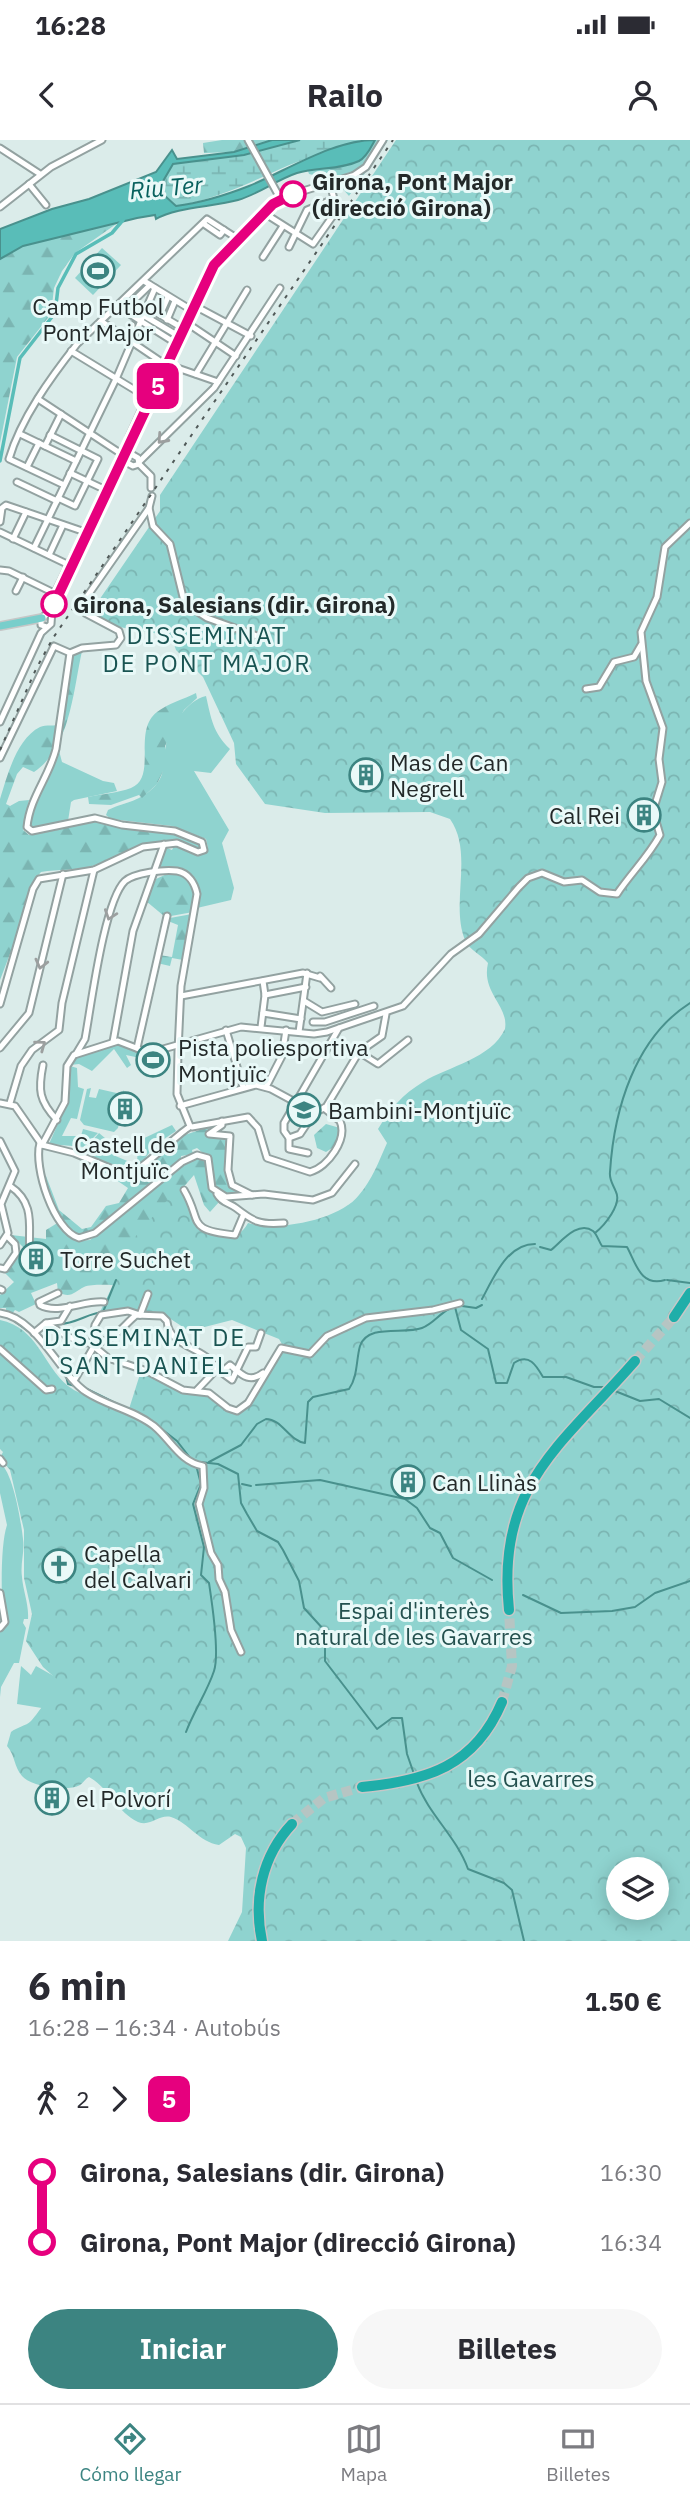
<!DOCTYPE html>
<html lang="es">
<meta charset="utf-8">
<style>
body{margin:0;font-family:"IBM Plex Sans",sans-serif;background:#f7f7f7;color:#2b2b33;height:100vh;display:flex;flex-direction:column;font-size:26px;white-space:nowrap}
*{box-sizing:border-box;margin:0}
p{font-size:23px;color:#7c7c81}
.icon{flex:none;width:38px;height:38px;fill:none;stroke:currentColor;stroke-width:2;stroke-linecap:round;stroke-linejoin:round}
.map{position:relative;height:1801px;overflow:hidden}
.details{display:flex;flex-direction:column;background:#fff;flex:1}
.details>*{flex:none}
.badge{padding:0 14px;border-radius:10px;font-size:24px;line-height:46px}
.buttons{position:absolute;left:606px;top:1717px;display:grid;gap:14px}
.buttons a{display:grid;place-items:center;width:63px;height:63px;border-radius:50%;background:#fff;box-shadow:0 4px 18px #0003;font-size:35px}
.map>.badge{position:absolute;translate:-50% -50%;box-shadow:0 0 0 4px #fff}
.legs{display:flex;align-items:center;gap:10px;height:77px;padding:0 28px;font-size:23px}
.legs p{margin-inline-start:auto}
.head{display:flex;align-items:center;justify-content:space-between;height:119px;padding:0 28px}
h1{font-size:38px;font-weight:700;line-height:52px}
.action{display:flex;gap:14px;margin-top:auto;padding:14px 28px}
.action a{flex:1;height:80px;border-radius:42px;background:#3c8481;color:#fff;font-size:28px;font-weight:700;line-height:80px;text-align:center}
.action a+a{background:#f7f7f7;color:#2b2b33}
ul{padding:0 28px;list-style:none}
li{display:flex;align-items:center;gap:24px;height:70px;font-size:26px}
li i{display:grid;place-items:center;width:10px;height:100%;margin:0 9px;background:currentColor}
li i::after{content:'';width:18px;height:18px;margin:-9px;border:5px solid;border-radius:50%;background:#fff}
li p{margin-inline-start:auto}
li:first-child i{background:linear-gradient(#0000 50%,currentColor 0)}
li:last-child i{background:linear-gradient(currentColor 50%,#0000 0)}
.status{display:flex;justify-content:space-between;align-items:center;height:49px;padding:0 35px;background:#fff;direction:ltr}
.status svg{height:19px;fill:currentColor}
header{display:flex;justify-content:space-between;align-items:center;height:91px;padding:0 28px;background:#fff;font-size:32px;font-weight:700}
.tab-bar{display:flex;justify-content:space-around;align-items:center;height:98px;border-top:2px solid #e1e1e2;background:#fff;font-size:19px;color:#7c7c81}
.tab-bar a{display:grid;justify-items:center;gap:4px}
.tab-bar .on{color:#3c8481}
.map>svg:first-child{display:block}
.green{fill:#8fd3cf}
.forest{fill:url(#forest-firs)}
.wetland{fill:url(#wetland-marsh)}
.park{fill:url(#park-crowns);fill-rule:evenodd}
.water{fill:#59bdb8;stroke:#49918d;stroke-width:2}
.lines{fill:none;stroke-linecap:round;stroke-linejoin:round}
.stream{stroke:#49918d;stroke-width:2}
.canal{stroke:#59bdb8;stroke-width:3.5}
.highway-tunnel{stroke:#b6c5c3;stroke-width:10;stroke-dasharray:10 5;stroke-linecap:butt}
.minor-casing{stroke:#93a2a1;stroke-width:9}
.major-casing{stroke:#c6c7c7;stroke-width:10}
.highway-casing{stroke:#c6c7c7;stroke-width:13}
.minor{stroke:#fff;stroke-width:5}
.major{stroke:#79cecb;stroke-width:7}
.highway{stroke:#1faea9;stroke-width:10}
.rail{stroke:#505958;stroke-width:2;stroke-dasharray:3.5 7;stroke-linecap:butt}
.oneway{stroke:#9c9f9f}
.line-1-casing{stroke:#fff;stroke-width:16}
.line-1{stroke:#e6007e;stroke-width:10}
.stop-1-dot{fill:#fff;stroke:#e6007e;stroke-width:3.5}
.labels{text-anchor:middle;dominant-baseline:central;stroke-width:6;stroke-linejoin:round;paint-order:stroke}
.stop-label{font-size:23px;font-weight:bold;fill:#232929;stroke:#e9f9f8;text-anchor:start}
.poi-label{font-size:23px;fill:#232929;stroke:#e9f9f8;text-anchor:start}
.park-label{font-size:23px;fill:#24514f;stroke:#e9f9f8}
.water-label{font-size:24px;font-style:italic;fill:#08615e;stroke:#e9f9f8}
.neighbourhood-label{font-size:24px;letter-spacing:2px;fill:#195452;stroke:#e9f9f8}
</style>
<div class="status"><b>16:28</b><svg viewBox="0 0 49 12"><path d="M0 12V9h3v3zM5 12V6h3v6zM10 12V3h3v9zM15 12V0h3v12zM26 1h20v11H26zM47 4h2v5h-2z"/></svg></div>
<header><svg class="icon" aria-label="back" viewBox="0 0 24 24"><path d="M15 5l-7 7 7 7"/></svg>Railo<svg class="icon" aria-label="person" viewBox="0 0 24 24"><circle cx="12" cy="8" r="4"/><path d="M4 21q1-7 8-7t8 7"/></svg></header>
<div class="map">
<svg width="690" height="1801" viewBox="0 0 690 1801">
<defs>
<pattern id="forest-firs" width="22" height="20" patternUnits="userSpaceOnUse" patternTransform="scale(1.75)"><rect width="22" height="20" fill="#8fd3cf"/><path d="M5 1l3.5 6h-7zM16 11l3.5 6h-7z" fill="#7bb5b2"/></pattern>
<pattern id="wetland-marsh" width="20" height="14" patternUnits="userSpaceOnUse" patternTransform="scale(1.75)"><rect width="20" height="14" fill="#8fd3cf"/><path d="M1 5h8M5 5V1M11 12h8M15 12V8" fill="none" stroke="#7bb5b2"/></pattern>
<pattern id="park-crowns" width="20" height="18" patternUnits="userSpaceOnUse" patternTransform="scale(1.75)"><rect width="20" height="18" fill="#8fd3cf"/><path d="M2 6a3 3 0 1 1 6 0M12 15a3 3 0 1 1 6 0" fill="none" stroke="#7bb5b2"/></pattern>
</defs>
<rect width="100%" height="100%" fill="#dbecea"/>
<g class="green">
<path d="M102 108 121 125 93 155 75 138Z"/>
<path d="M206 556C211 578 213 593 230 609L211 633 194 631 229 690 222 703 234 748 231 760 197 768C203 733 186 733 158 729L167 708 172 710 175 704 203 714 208 708 206 699 172 686 111 679 106 675 108 670C127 661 140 662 155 646 167 633 162 620 166 605 170 587 187 560 206 556Z"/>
<path d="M58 607 62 622 103 641 114 643 117 651 74 660 71 662 68 681 32 689 29 685 35 656Z"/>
<path d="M120 903 141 912 140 918 126 915 131 925 127 928 114 909 92 931 79 924 70 925 77 916Z"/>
<path d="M70 926 77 928 78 947 84 949 77 979 71 978 62 996H81L83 989 98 993 84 1007 49 1004 68 961Z"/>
<path d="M91 948 89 957 96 958 99 949 121 954 124 950 118 988 114 992 84 985 80 980 87 949Z"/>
<path d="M172 985 176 991 155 1005 138 1028 126 1033 68 1009 84 1010 99 993 112 1004 113 1015 137 1025 138 1001Z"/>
<path d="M0 1323C13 1332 21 1381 23 1399 25 1411 20 1424 22 1437 23 1451 29 1464 28 1479H24L23 1483 26 1488 19 1523H14L1 1547 0 1557V1489L4 1487C1 1463 0 1405 7 1385L0 1353Z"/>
<path d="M21 1526 31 1535 36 1526 84 1553 48 1569 17 1564Z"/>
</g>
<g class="forest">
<path d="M222 0H272L234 12 204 13 203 3Z"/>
<path d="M375 0H388L349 56 335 40 309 34 308 31C339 24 357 32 375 0Z"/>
<path d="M119 82 75 113 62 131 54 148 51 174 17 217 0 303V119L23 106Z"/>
<path d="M78 511H82C73 552 70 608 34 632L23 627 17 634 6 664 10 666 19 661 29 660 23 690 29 695 85 680 97 681 117 687 173 693 203 706 199 710C156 692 134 712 95 725 79 731 58 729 41 732L32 743 18 793 0 840V659C7 637 16 599 40 587 46 584 54 587 62 584L73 513Z"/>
<path d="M196 553 197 558 184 570 165 606 166 625 157 644 142 658 139 655 111 665 89 664 88 657C101 654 118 653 131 648 158 637 132 591 157 572 167 564 184 559 196 553Z"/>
<path d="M169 733 187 738 195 755 193 772 171 776 166 773 164 776 146 761 156 739Z"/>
<path d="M192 774 183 820 172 818 170 826 157 823 159 815 172 817 178 785 168 781 170 778Z"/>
<path d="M326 984 340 988 335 1006 326 1012 317 1008 314 995Z"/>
<path d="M214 985 207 990 208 996 228 997 230 1045 247 1053 229 1055 217 1051 212 1042 211 1020 197 1008 192 1010 193 1014 181 1016V1020L93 1092 80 1097C59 1086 50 1060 44 1038L46 1036 59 1070 82 1089 91 1087 106 1066 119 1063 128 1048 106 1033 83 1028 79 1017 125 1037H132L179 997Z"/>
<path d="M201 1017 208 1021 209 1042 219 1062 210 1072 204 1065 194 1035 181 1050C190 1059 186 1077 196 1086 206 1095 222 1092 232 1099L120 1171 99 1174 113 1145C106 1145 91 1144 84 1147 74 1152 71 1159 58 1152L57 1143 31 1153 36 1164 19 1172 15 1170 11 1175 6 1172V1168H0V1155L14 1142 3 1131 24 1108 11 1095 46 1099V1090L59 1082 65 1093 76 1101 90 1100 177 1029Z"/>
</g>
<path class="wetland" d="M300 0H361C334 11 305 17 278 30 245 45 212 60 176 66L165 56 162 43 173 24 244 15Z"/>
<path class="park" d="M396 0H690V1801H228L242 1772 246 1708 241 1697 235 1694 219 1705C199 1702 189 1683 171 1677 159 1674 151 1687 138 1682 117 1672 109 1648 89 1637 85 1639 83 1643 80 1645 68 1652 31 1647 22 1636 14 1627 15 1615 7 1606L11 1592C17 1587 26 1586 31 1581 42 1569 47 1553 67 1556L70 1551 43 1527 26 1501 32 1474 24 1438V1390L10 1330 0 1318 3 1312 0 1309V1180C38 1188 42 1224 68 1246 84 1258 110 1263 129 1269L141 1231 174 1247 203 1252 241 1271 283 1206 279 1199 232 1180 189 1191 160 1172 120 1171 112 1161 122 1112 175 1051 185 1055 195 1087C213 1098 237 1104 248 1083 276 1092 340 1080 359 1055 372 1040 379 1021 387 1003L378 989C390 969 403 954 423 942 449 926 491 919 505 889 509 865 481 853 488 823 481 814 470 811 465 800 450 763 474 713 450 679L430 672 325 673 265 664 236 624 234 603 203 537 176 510 172 498C153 488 100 494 95 466L160 371V355ZM618 1729H656V1768H618Z"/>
<path class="water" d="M272 0H300L244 15 173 24 162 43 165 56 176 66C200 63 226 55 249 46 288 30 333 0 375 0 371 7 367 17 359 21 340 30 318 27 297 33 276 40 259 54 238 60 213 67 176 67 156 79L155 75 137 78 23 106 0 119V89L52 69 89 59 156 32 172 10 177 19 234 12Z"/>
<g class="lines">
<g class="stream">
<path d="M595 1093C605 1085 622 1064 616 1052 613 1044 609 1040 610 1032 614 969 635 898 690 863"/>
<path d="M540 1107 551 1110C561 1102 578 1080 593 1091 597 1094 599 1102 602 1106L627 1107C636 1123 640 1147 665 1140"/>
<path d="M667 1140 690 1143"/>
<path d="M482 1159C494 1137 507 1104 535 1104"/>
<path d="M462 1166 476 1168 482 1165"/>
<path d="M455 1167 461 1190 488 1209 496 1243H507L514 1223C529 1213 536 1225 543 1237H566L594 1247H607"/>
<path d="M14 1181 32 1194"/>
<path d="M59 1184C76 1184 88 1173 103 1172L116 1140"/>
<path d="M66 1236 68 1244 75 1246"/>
<path d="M87 1249 150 1280 177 1301 191 1319"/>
<path d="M615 1251 640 1261 659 1259 690 1278"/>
<path d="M200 1322 218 1324 238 1334 241 1363 247 1374 257 1391 278 1402 283 1410 299 1441 304 1468 325 1491V1521L377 1589 392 1578H402L407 1614 414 1634"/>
<path d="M209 1322 241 1305 257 1284 266 1279C282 1279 289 1301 305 1303L308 1262 313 1257 349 1249C358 1236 356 1220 360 1206 368 1183 404 1195 422 1188 433 1184 439 1174 449 1169"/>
<path d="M242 1344 251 1346"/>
<path d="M256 1345 320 1340 405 1359 417 1368 430 1388 440 1393 453 1418 492 1440"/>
<path d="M523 1455 561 1473 612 1471 635 1467 655 1453 690 1441"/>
<path d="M186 1592C194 1571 207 1552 214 1531 220 1513 212 1463 209 1443L201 1435 204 1407 193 1364 201 1344 196 1325"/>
<path d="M417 1643C429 1675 456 1696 468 1729L504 1743 512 1750 524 1801"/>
</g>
<path class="canal" d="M0 321 20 218 55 173 58 148 76 114 112 93 123 80"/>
<g class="highway-tunnel">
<path d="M635 1221 674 1177"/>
<path d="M502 1562 512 1526 509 1470"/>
<path d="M292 1684 324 1658 362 1647"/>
</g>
<defs>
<g id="minor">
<path d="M248 0 280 58"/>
<path d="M0 8 40 34"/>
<path d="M350 38 366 27 383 0"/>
<path d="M29 44 46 65"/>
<path d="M0 67 51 27 102 0"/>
<path d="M270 70 288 59"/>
<path d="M264 73 313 104 337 70 334 59"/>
<path d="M204 84 220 95 224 90"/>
<path d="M289 107 307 70 334 59 331 47"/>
<path d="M263 117 283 86"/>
<path d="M144 141 193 171"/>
<path d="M117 166 177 204"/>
<path d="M195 166 251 196"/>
<path d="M147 167 184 189"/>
<path d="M124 170 150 145"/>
<path d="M143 175 180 197"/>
<path d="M160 175 168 157"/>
<path d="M167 180 175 161"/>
<path d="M101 181 163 223 218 242"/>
<path d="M187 183 236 216"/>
<path d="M132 185V201"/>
<path d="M71 211 148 258"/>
<path d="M196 234 247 150"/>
<path d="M38 259 120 313"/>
<path d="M20 294 76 321"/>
<path d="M50 295 98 319 75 366 58 358"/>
<path d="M129 297 163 223"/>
<path d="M45 306 61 274"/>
<path d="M120 319 133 326 139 324"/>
<path d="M118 321 124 310 138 318 139 324 151 336V348"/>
<path d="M140 321 214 248 280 148"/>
<path d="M27 327 39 303"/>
<path d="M70 333 108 351"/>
<path d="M17 342 57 361"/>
<path d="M64 345 9 319C21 278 51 237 77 204L207 79 238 99"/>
<path d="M152 356 149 368 153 386 170 404 183 457 190 467 207 478 260 497"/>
<path d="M0 382 2 368 6 365 88 393"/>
<path d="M0 392 69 425"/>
<path d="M13 399 26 372"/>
<path d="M34 408 116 239 155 148"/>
<path d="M49 415 63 385"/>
<path d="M0 430 9 431 56 454"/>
<path d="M16 451 23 437"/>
<path d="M55 453 75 412"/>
<path d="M47 487 41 485V479L49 472 58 457 214 125 280 58 352 36"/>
<path d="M586 549 599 547 614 522 634 517 641 505"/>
<path d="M0 582 41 493 51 484 52 470"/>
<path d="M0 618 54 506 70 513"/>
<path d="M320 836 331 848"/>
<path d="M265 855 306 847"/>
<path d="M181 856 303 833 320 838"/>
<path d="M304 861 322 872 355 864"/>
<path d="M0 864 33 749 39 739 94 730 143 707 177 703 198 712 204 710 202 702 175 691 122 685 95 678 32 691 27 687C30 657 49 637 56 609L70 513 82 508 116 505 121 498 119 491 85 473 86 458 149 368"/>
<path d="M263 873 301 879"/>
<path d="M313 882H325L374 866"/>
<path d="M261 887 265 855 263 841"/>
<path d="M226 890 243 947"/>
<path d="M299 892 307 833"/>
<path d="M113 902 133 791 164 704"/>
<path d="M0 908 29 873 63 734"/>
<path d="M137 908 167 776"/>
<path d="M359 912 378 924 408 900"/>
<path d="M76 914 85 899C91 867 104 761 125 741 134 733 165 729 177 731 189 733 195 744 197 754L181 846 178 911 177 954 190 986"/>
<path d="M43 925C38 950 39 961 57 980"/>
<path d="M266 947 282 916 286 890"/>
<path d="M0 963 15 966 42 1005 74 1013 127 1035C139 1033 173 998 188 988"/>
<path d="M10 963 21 926 32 910 59 890 62 863 94 730"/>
<path d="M180 966 256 945 271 949 295 962"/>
<path d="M222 981V985L209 994 230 996 228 1030 232 1045 252 1055"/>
<path d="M192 987 248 977 258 988 267 1018 310 1032C328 1027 348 999 340 981L324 968"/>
<path d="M289 998 300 994 314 973 326 967 359 912 382 896 386 874"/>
<path d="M0 1001 15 1031 1 1064 8 1093 0 1105"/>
<path d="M40 1003C33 1027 54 1091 79 1098L95 1093 182 1022 197 1015 208 1018 212 1048 226 1057 264 1054 313 1060 332 1053 355 1024"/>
<path d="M42 1005 65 962 67 926 74 915 118 901 144 911H156L241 887 314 894 327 892 403 866 451 814 479 794 519 747 528 738 542 733 564 742 582 740 600 752 617 754C631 733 648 717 660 695L653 671 662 642 659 619 663 588 646 541 641 492 657 457 665 407 690 383"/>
<path d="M308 1013 289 1009V998L284 991V983L339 888"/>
<path d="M10 1046C40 1066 25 1095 31 1121"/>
<path d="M184 1050C203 1082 185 1090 235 1095L243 1076"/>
<path d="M217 1054C222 1063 228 1062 236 1068 254 1082 260 1085 284 1083"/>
<path d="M0 1128 5 1129 16 1113 15 1104 7 1096"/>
<path d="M0 1149 2 1150"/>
<path d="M58 1153 39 1162 40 1165C58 1175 84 1160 104 1162"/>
<path d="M0 1173C38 1178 60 1235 86 1252 107 1266 134 1270 154 1286 171 1300 180 1322 203 1326L204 1348 199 1364 211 1413 218 1425 219 1439 225 1452 231 1490 241 1512"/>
<path d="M140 1175 148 1154"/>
<path d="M46 1183 61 1181 70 1166"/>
<path d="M34 1193 46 1183C67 1197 92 1214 116 1194 123 1188 129 1181 136 1175L162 1176 167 1181C169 1208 205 1206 217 1229"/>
<path d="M92 1203 95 1185 101 1175 128 1171 140 1175"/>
<path d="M91 1204 108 1218 147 1231 183 1250 209 1253 228 1268 237 1271 248 1263 281 1208 310 1214 327 1196 366 1178 433 1170 460 1163"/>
<path d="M0 1209 46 1250 52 1249"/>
<path d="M217 1229 232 1240 248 1207H256L261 1193"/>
<path d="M223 1231 230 1225C241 1234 249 1244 263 1233"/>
<path d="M75 1239 93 1208"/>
<path d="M197 1250 217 1229"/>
<path d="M0 1319 3 1323"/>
<path d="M0 1453 5 1482 0 1488"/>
</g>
<path id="major" d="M0 486 42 478"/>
<g id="highway">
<path d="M674 1177 690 1153"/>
<path d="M509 1470C496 1345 561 1306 635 1221"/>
<path d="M362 1647C427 1641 475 1626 502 1562"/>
<path d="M262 1801C253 1759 262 1716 292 1684"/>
</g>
</defs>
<use href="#minor" class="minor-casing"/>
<use href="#major" class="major-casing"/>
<use href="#highway" class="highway-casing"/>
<use href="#minor" class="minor"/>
<use href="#major" class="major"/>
<use href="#highway" class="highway"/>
<path class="rail" d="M0 610 36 529 53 498 393 0"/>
</g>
<defs><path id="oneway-chevron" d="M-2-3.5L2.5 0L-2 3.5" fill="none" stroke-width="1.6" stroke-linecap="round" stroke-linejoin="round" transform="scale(1.75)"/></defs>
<g class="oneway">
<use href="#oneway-chevron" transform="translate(162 299) rotate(132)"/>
<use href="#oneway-chevron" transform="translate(110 775) rotate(109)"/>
<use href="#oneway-chevron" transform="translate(41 824) rotate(104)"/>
<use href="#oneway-chevron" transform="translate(41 905) rotate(-36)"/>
</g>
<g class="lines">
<defs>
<path id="line-1" d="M54 464 214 125 273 64 293 54"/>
</defs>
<use href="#line-1" class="line-1-casing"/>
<use href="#line-1" class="line-1"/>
</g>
<defs>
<symbol id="stadium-ring" viewBox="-11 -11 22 22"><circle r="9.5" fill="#e9f9f8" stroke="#3c8481" stroke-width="1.5"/><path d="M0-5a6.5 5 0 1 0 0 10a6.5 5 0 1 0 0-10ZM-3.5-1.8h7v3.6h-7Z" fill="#3c8481"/></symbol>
<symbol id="building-ring" viewBox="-11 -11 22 22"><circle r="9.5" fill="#e9f9f8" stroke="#3c8481" stroke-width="1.5"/><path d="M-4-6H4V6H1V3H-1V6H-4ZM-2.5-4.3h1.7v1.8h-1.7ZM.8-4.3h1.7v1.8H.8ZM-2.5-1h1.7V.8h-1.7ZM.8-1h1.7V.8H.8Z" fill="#3c8481"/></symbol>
<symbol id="school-ring" viewBox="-11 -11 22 22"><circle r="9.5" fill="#e9f9f8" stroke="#3c8481" stroke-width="1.5"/><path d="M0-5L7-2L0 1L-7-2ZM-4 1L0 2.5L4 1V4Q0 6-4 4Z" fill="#3c8481"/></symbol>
<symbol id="church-ring" viewBox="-11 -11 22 22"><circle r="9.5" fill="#e9f9f8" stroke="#3c8481" stroke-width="1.5"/><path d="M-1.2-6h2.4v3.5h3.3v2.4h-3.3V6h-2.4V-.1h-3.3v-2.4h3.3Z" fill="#3c8481"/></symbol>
</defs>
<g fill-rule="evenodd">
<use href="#stadium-ring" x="79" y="112" width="38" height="38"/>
<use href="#building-ring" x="347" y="616" width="38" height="38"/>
<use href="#building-ring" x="625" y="656" width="38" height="38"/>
<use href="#stadium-ring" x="134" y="901" width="38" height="38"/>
<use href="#building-ring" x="106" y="950" width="38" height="38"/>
<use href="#school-ring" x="285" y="951" width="38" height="38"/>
<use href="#building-ring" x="17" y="1100" width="38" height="38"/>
<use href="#building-ring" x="389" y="1323" width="38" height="38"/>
<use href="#church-ring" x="40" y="1407" width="38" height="38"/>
<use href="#building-ring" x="33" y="1639" width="38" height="38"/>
</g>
<g class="stop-1-dot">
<circle cx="293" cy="54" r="12"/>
<circle cx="54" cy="464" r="12"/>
</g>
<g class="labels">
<g class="stop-label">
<text x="312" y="41">Girona, Pont Major<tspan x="312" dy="26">(direcció Girona)</tspan></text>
<text x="73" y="464">Girona, Salesians (dir. Girona)</text>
</g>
<g class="poi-label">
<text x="98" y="166" text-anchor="middle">Camp Futbol<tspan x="98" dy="26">Pont Major</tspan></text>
<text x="390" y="622">Mas de Can<tspan x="390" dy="26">Negrell</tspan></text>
<text x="620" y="675" text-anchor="end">Cal Rei</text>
<text x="178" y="907">Pista poliesportiva<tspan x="178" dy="26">Montjuïc</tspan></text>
<text x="328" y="970">Bambini-Montjuïc</text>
<text x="125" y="1004" text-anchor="middle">Castell de<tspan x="125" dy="26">Montjuïc</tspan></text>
<text x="60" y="1119">Torre Suchet</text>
<text x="432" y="1342">Can Llinàs</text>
<text x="84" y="1413">Capella<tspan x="84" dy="26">del Calvari</tspan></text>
<text x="76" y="1658">el Polvorí</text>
</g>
<g class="park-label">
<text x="414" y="1470">Espai d'interès<tspan x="414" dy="26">natural de les Gavarres</tspan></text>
<text x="531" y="1638">les Gavarres</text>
</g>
<g class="water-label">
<text transform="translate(166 47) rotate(-5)">Riu Ter</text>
</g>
<g class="neighbourhood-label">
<text x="207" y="495">DISSEMINAT<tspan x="207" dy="28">DE PONT MAJOR</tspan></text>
<text x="145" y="1197">DISSEMINAT DE<tspan x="145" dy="28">SANT DANIEL</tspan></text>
</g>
</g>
</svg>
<div class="buttons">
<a><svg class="icon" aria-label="layers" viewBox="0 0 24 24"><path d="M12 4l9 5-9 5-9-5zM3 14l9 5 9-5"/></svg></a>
</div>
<b class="badge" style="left:158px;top:246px;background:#e6007e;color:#fff">5</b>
</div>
<section class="details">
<div class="head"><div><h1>6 min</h1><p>16:28 – 16:34 · Autobús</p></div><b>1.50 €</b></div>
<div class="legs"><svg class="icon" aria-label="walk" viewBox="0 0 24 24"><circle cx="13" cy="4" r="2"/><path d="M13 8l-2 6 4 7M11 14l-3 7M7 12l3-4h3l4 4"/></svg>2<svg class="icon" aria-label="forward" viewBox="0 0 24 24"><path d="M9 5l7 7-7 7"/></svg><b class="badge" style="background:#e6007e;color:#fff">5</b></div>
<ul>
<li><i style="color:#e6007e"></i><b>Girona, Salesians (dir. Girona)</b><p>16:30</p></li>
<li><i style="color:#e6007e"></i><b>Girona, Pont Major (direcció Girona)</b><p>16:34</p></li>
</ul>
<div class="action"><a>Iniciar</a><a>Billetes</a></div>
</section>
<nav class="tab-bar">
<a class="on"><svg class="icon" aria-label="directions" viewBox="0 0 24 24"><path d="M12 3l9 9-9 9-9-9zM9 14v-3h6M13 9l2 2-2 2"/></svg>Cómo llegar</a>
<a><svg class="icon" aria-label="map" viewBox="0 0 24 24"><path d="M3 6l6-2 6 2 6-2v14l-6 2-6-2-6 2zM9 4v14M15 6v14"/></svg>Mapa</a>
<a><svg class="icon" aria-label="tickets" viewBox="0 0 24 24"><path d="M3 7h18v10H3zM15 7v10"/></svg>Billetes</a>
</nav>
